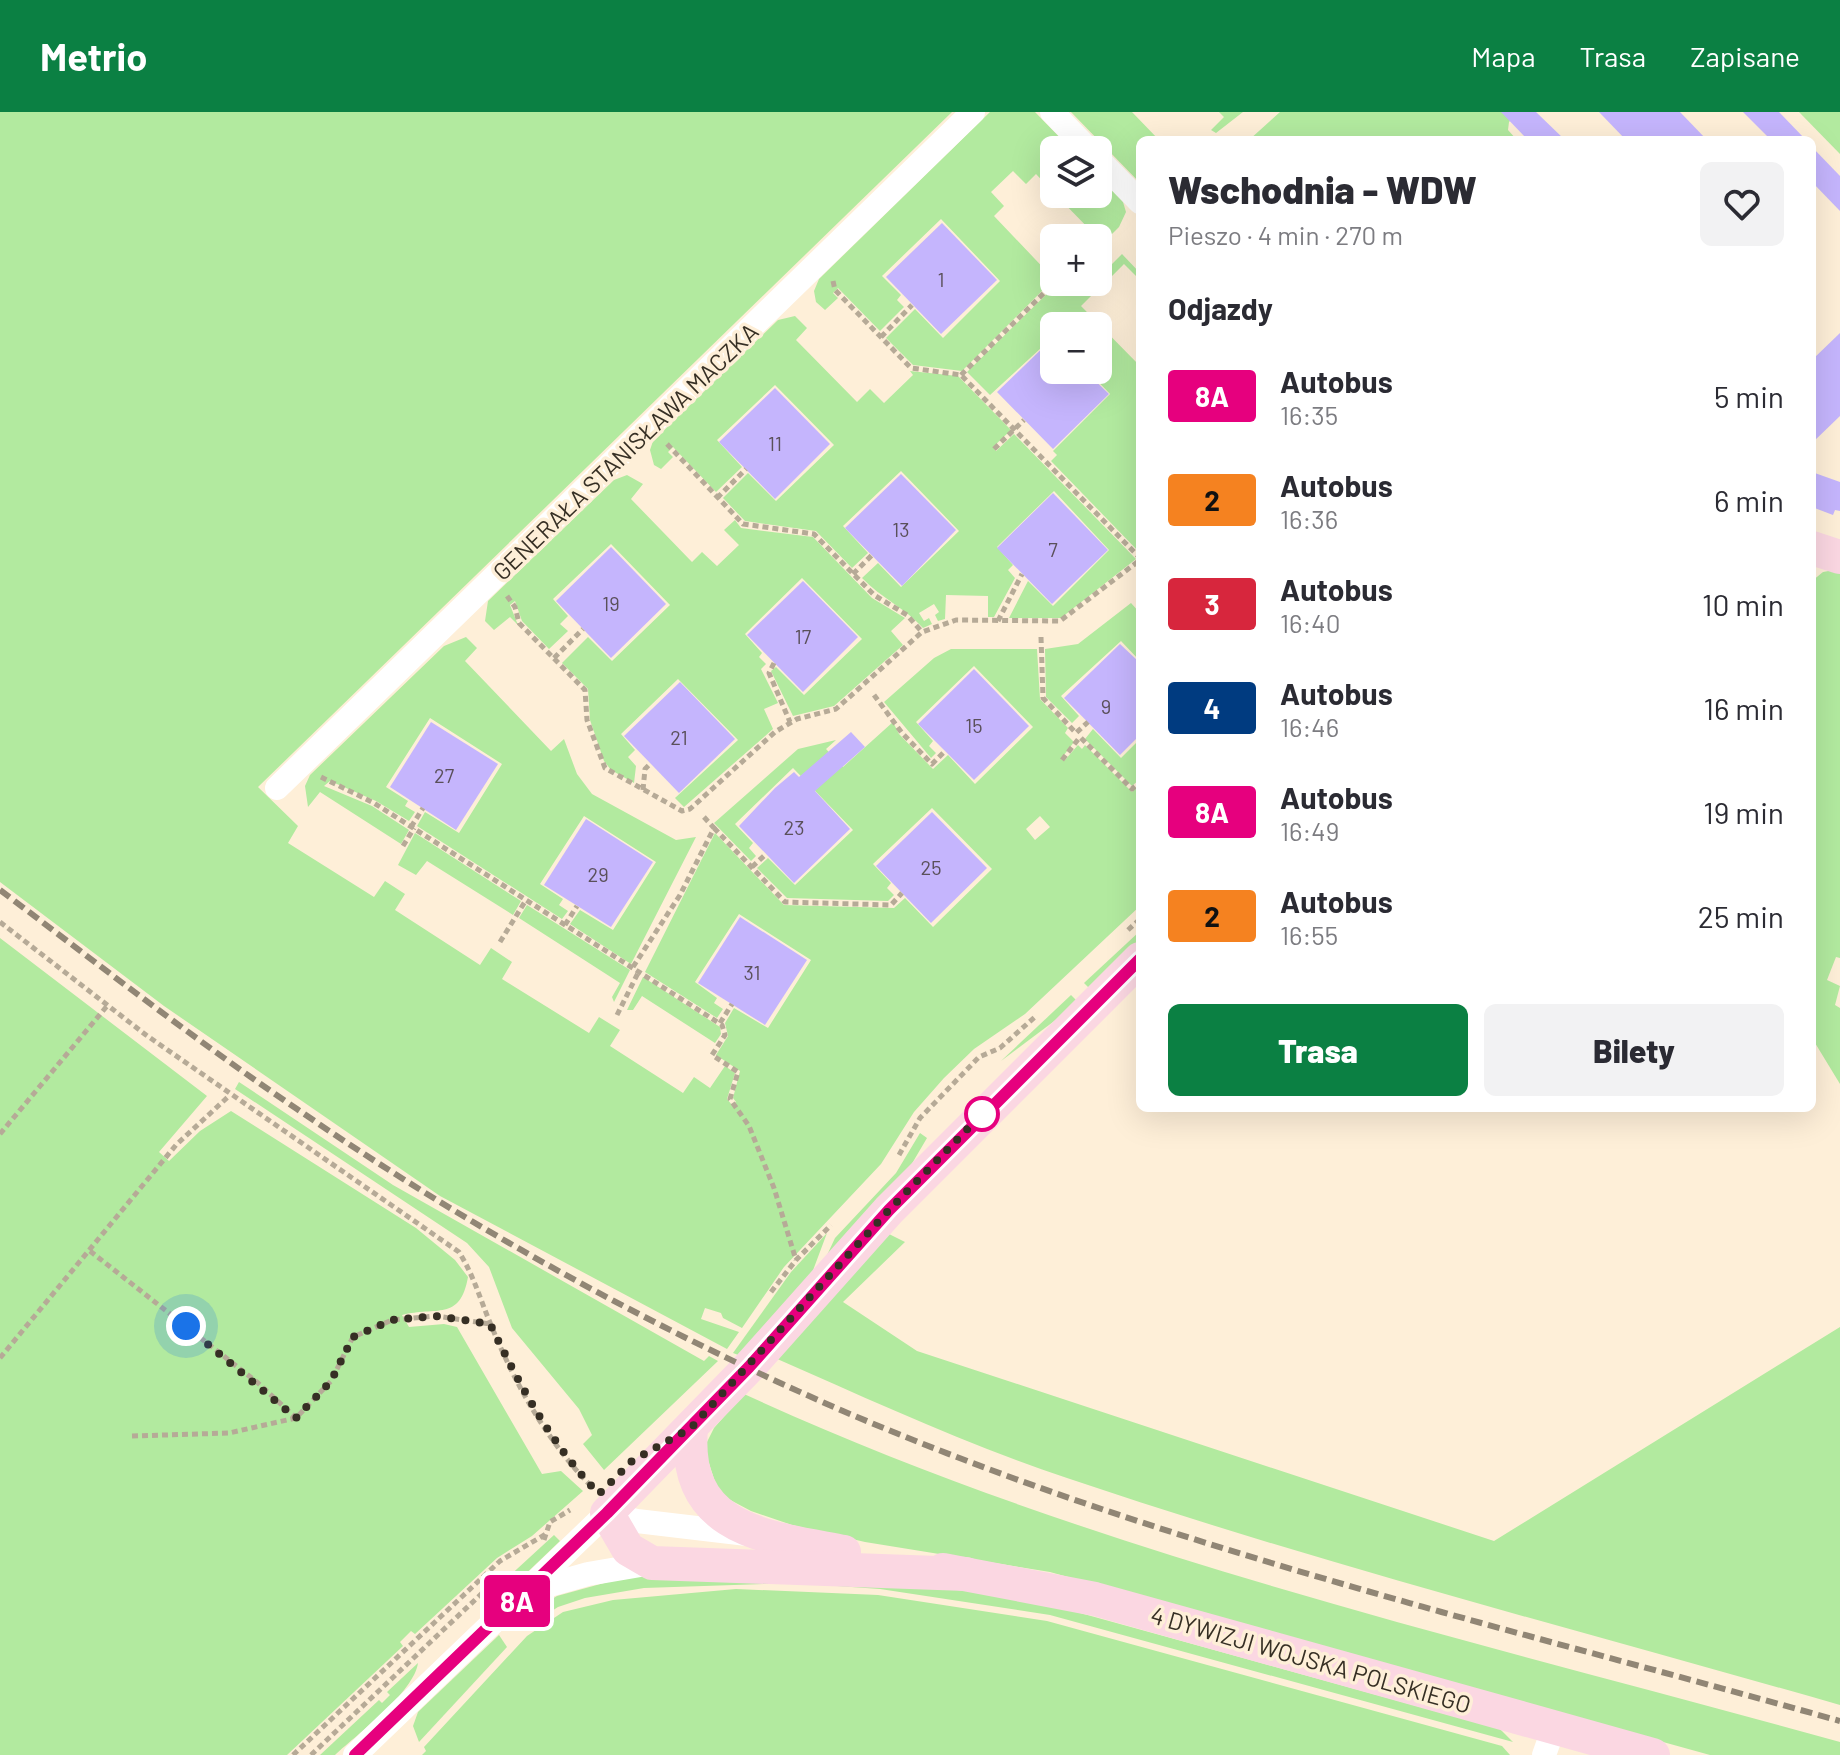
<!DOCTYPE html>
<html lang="pl">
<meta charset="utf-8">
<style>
body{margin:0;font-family:Barlow,sans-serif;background:#f2f2f3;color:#2b2b33;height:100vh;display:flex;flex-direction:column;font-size:30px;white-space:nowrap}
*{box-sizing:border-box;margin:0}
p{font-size:26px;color:#7c7c81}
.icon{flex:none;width:44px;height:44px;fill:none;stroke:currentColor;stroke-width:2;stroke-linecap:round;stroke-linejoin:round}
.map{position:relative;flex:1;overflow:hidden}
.sheet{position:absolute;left:1136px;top:24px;width:680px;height:976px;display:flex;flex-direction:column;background:#fff;border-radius:12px;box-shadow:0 8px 32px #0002}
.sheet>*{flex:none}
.badge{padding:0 16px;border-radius:6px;font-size:28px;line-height:52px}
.controls{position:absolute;left:1040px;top:24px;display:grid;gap:16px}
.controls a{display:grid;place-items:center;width:72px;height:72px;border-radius:12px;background:#fff;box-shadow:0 8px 32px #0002;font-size:40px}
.you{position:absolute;width:40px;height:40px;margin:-20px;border:6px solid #fff;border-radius:50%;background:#1a73e8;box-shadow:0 0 0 12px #1a73e833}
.map>.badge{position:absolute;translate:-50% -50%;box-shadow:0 0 0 4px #fff}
h2{padding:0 32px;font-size:30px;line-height:72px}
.round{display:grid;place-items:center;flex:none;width:84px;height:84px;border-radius:12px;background:#f2f2f3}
.head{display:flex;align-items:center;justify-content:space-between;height:136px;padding:0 32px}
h1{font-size:38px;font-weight:800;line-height:60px}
.primary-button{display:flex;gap:16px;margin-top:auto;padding:16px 32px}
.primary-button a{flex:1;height:92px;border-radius:12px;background:#0b8043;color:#fff;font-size:32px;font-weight:800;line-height:92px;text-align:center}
.primary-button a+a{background:#f2f2f3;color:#2b2b33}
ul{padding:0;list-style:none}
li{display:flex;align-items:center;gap:24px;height:104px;padding:0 32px}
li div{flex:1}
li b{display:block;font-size:30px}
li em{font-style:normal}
li .badge{min-width:88px;font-weight:700;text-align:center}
header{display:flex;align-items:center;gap:48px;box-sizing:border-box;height:112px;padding:0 40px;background:#0b8043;color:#fff}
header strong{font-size:38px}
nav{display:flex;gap:44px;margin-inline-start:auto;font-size:28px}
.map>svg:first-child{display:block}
.green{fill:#b2ea9f;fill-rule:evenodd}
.building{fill:#c5b5fd}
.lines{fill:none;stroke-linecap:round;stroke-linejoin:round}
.path{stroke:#b6aa97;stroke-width:5;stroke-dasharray:6 4;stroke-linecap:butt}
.street{stroke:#fff;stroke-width:24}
.secondary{stroke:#fbd7e2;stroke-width:34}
.rail{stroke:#918675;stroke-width:6;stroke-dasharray:12 6;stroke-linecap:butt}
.line-casing{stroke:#fff;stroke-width:18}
.line{stroke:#e6007e;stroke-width:12}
.walk{stroke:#362f24;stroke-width:8;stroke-dasharray:0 14.4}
.stop-dot{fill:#fff;stroke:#e6007e;stroke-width:4}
.labels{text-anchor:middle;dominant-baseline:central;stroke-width:7;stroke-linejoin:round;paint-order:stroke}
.number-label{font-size:20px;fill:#5a505a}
.street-label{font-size:24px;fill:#362f24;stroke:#feefd8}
</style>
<header>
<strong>Metrio</strong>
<nav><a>Mapa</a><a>Trasa</a><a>Zapisane</a></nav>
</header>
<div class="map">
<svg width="1840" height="1643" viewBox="0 0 1840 1643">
<rect width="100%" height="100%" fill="#feefd8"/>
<g class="green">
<path d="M0 0H952L258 675 298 714 288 731 374 785 385 769 405 782 395 798 480 853 491 836 512 850 502 867 589 921 599 905 620 918 610 934 683 981 694 965 710 976 725 954 735 961 727 987 732 993 736 990 733 986 740 959 716 943 728 924 725 911 734 896 768 916 811 848 739 802 695 870 717 886 714 891 723 897 717 906 645 860 715 721 784 793 894 796 905 786 933 815 992 757 932 696 873 752 891 771 887 776 894 783 888 789 787 786 757 756 768 746 795 773 853 718 793 656 735 712 753 731 749 736 756 744 751 749 714 711 798 637 836 628 826 637 843 655 893 610 899 622 933 657 948 643 975 672 1033 615 974 554 916 610 933 629 929 634 936 641 931 646 884 590 934 546 951 537H1037L1040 587 1068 616 1065 621 1074 630 1061 647 1064 649 1078 633 1082 637 1085 633 1132 680 1140 673V794L1025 902 974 937 944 966 914 1000 881 1052 784 1155 742 1216 723 1206 721 1201 705 1196 701 1207 739 1220 727 1237 440 1084 164 894 0 770ZM1040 704 1050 715 1035 728 1026 717Z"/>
<path d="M990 0H1035L1072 38H1054V81L1036 62 1026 72 1013 59 991 80 1004 94 994 104 1054 167 962 259 913 253 886 226 915 197 943 226 1000 169 941 107 882 164 901 183 897 188 904 195 880 219 838 176 833 181 838 186 825 198 816 190 814 179 819 167Z"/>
<path d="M1071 0H1132L1159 28H1140V71Z"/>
<path d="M1219 0H1243L1216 21 1211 18 1224 5Z"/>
<path d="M1280 0H1518L1509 10 1508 18 1517 28H1249Z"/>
<path d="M1799 0H1840V42Z"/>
<path d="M1098 64 1123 90 1126 100 1119 115 1098 136 1097 125 1055 82H1098Z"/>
<path d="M1122 142 1140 161V168L1124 152 1110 166 1107 164 1108 156Z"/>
<path d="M1059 170H1086L1095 180 1081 194 1140 254V441L1051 349 1057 343 1053 339 1110 282 1087 258H1098V214H1054V224L990 283 967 260Z"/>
<path d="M795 204 807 216 796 228 857 290 870 277 884 291 913 263 910 259 958 264 1011 318 993 335 996 339 1014 322 1136 447 1061 506H1009L1028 469 1053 494 1109 438 1054 379 997 435 1013 453 1008 458 1015 466 994 505H988V484L946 483 945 507 938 509 935 503 939 500 934 492 919 501 924 509 929 506 932 512 923 516C905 496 881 486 862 466L878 451 901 475 959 419 901 359 843 414 868 441 852 456 816 419 745 409 723 386 748 361 776 389 834 333 775 273 717 328 742 355 716 380 673 335 668 340 673 345 661 357 654 353 650 338 653 329 778 208Z"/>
<path d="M627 363 643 372 631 387 692 450 702 440 717 454 739 433 724 418 735 408 741 416 813 425 872 486 905 506 891 519 903 533 834 594 793 604 771 559 776 555 804 583 862 527 802 466 745 522 762 541 759 545 766 552 761 557 778 591 764 597 773 617 684 695 675 686 738 628 678 567 621 622 635 638 628 645 636 654 634 671 611 658 604 649 590 608 588 577 562 551 588 525 612 549 670 493 611 432 553 487 568 504 560 512 568 519 549 537 522 509 515 489 510 493 518 513 510 505 494 518 485 509 488 489 614 368Z"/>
<path d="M1840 457V846L1836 845 1827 868 1840 874 1835 893 1840 896V972L1812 926V469L1823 460Z"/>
<path d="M1131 491 1140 501V549L1121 529 1061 584 1079 604 1072 611 1046 585 1045 537 1078 532Z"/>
<path d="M466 525 477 536 465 549 551 639 564 627 577 662 592 682 676 728 696 725 631 852 570 812 580 798 613 818 656 750 584 704 540 772 563 787 559 793 568 799 562 807 417 714 425 700 459 721 502 652 430 606 386 675 408 689 405 694 415 700 409 709 376 689 330 669 324 674 372 694 409 718 401 732 320 680 308 695 305 674 310 663 444 534Z"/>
<path d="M1093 617 1121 646 1140 627V667L1132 674 1085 627Z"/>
<path d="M415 721 521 789 513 803 427 749 416 763 398 753Z"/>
<path d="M527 793 630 858 614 890 612 885 620 871 519 806Z"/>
<path d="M1140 819V828L1090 877 1084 871Z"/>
<path d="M0 826 207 984 159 1040 169 1049 200 1019 231 999 416 1116 455 1148 468 1165C460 1210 436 1194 402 1203L409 1215 444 1212 457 1215 542 1362 561 1359 583 1379 532 1424 497 1446 415 1522 411 1519 400 1530 403 1534 287 1643H0Z"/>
<path d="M643 865 720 915 721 922 715 931 642 884 633 898H627Z"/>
<path d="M1071 883 1078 890 1069 898 1001 949Z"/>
<path d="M239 970 393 1073 704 1249 709 1244 718 1249 604 1358 583 1332 592 1323 579 1297 512 1216 489 1155 467 1131 235 977Z"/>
<path d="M920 1021 927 1026 907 1060 822 1154 835 1126 896 1061Z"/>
<path d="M827 1121 809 1169 741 1244 733 1241 791 1160Z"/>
<path d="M887 1121 905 1130 843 1190 917 1239 1494 1429 1840 1215V1593C1582 1519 1321 1452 1067 1366 967 1333 871 1288 775 1246Z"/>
<path d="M744 1282C1091 1442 1473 1528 1840 1630V1643H1710L1050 1460 865 1430 792 1413 751 1399 719 1382 704 1336 714 1316Z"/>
<path d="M554 1423 560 1429 493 1493 488 1484 496 1477 501 1480 508 1473 504 1469Z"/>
<path d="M633 1463 884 1466 1044 1491 1500 1617 1513 1630 1050 1503 880 1477 794 1471 644 1476 585 1486 558 1495 521 1519 512 1511 557 1484Z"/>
<path d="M736 1477 878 1483 1047 1509 1502 1634 1510 1643H422L426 1639 424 1635 527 1524 563 1500 613 1488Z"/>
<path d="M499 1523 507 1535 419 1630 413 1614 418 1600Z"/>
<path d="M418 1551C414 1580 359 1621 335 1643H320L379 1588 382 1591 390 1583 387 1580Z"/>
</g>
<g class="building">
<path d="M1501 0H1536L1565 28H1528Z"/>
<path d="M1599 0H1680L1707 28H1626Z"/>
<path d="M1743 0H1779L1806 28H1771Z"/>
<path d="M1812 35 1840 64V99L1812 70Z"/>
<path d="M942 111 997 168 941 222 886 165Z"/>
<path d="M1840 221V304L1812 331V248Z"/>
<path d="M1054 225V258H1084L1109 282 1053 337 997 280Z"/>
<path d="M775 276 830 332 775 387 719 330Z"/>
<path d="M1812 360 1840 370V399L1835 398 1833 403 1812 395Z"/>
<path d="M901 362 956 418 902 474 845 416Z"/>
<path d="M1053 381 1108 438 1052 492 997 436Z"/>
<path d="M611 435 666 492 611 546 556 489Z"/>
<path d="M803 469 858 525 803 580 747 523Z"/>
<path d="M1120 532 1140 551V623L1120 643 1064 586Z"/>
<path d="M974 557 1029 614 974 668 918 612Z"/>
<path d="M680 570 735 627 679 681 624 624Z"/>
<path d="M431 610 498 652 456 718 390 675Z"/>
<path d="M851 620 865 635 815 679 850 717 794 771 739 714 775 676 794 660 799 665Z"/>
<path d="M932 700 987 756 931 811 876 754Z"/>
<path d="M586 707 653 750 611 815 544 773Z"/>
<path d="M740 805 807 848 765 913 698 871Z"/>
</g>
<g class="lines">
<g class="path">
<path d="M833 169 835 178 911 256 961 263 1140 446"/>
<path d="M881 225 912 193"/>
<path d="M961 263 1055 170"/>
<path d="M667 332 743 412 814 422 874 483 907 503 922 520"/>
<path d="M994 337 1024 308"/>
<path d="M717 386 746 357"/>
<path d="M853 462 872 443"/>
<path d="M507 484 515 495 519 511 585 578 587 608 605 656 682 699 690 697 775 620 797 607 836 597 922 520 956 508 1060 509 1140 448"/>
<path d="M998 509 1022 462"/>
<path d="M1041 525 1043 586 1076 621 1088 610"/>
<path d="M554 546 583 517"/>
<path d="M774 551 769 561 790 610"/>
<path d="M874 583 902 621 932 652 945 639"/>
<path d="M1081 626 1132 677 1140 670"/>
<path d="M1062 648 1080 625"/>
<path d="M321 665 374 691 722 913 725 923 712 943 738 960 730 987 749 1014 774 1076 796 1148"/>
<path d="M643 678 645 657 651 651"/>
<path d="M411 715 423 696"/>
<path d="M714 716 785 790 891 793 902 781"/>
<path d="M403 734 414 716"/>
<path d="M752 755 766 742"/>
<path d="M0 810 146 923 459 1140C474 1164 480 1187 491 1213 515 1272 548 1331 593 1376"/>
<path d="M565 813 577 794"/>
<path d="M1128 818 1140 807"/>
<path d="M500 830 526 788"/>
<path d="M633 855 680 783 714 716 703 704"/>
<path d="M617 903 639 859"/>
<path d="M720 911 732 892"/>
<path d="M0 1022 107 894"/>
<path d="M899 1043 920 1006 979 945 1000 936 1036 904"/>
<path d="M90 1139 258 1271 295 1305"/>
<path d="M771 1180 796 1148 831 1113"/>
<path d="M0 1246 176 1033 230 983"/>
<path d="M132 1324 229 1321 296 1306 331 1269 353 1225 392 1208 436 1204 490 1212"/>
<path d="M544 1428 550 1410 570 1398"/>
<path d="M293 1643 500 1449 546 1422"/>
<path d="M311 1643 496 1468"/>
</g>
<g class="street">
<path d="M1052 0 1089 38"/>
<path d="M1098 47 1140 90"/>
<path d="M277 676 973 0"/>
<path d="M532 1478 588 1462 652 1451"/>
<path d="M355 1643 607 1401 637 1409 747 1422"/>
<path d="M1544 1643 1554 1615"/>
</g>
<g class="secondary">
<path d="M1812 436 1840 445"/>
<path d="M691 1316C682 1419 766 1425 844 1440"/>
<path d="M943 1458 1095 1487 1653 1643"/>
<path d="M966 1462 652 1451 628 1437 607 1401 749 1255 889 1098 1140 847"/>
</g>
<path class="rail" d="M0 778C98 852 195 928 297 997 468 1115 652 1216 843 1299 1163 1436 1506 1515 1840 1609"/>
</g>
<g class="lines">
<defs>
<path id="line" d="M355 1643 607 1401 749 1255 889 1098 1140 847"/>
</defs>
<use href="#line" class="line-casing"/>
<use href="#line" class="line"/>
<path class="walk" d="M186 1214 296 1306 331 1269 353 1225 392 1208 436 1204 490 1212C521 1275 550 1331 599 1382L632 1349 691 1316 889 1098 982 1002"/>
</g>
<circle class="stop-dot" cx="982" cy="1002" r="16"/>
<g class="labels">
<g class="number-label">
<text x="941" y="167">1</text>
<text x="775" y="331">11</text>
<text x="901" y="417">13</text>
<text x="1053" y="437">7</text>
<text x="611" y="491">19</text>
<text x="803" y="524">17</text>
<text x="1106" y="594">9</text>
<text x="974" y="613">15</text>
<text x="679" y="625">21</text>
<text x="444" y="663">27</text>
<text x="794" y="715">23</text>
<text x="931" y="755">25</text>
<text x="598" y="762">29</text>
<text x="752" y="860">31</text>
</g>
<g class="street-label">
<text transform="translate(625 339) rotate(-44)">GENERAŁA STANISŁAWA MACZKA</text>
<text transform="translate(1311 1547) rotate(16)">4 DYWIZJI WOJSKA POLSKIEGO</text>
</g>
</g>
</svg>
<div class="controls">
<a><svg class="icon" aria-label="layers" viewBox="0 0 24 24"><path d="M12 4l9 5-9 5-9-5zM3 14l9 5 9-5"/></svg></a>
<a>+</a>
<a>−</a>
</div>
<div class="you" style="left:186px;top:1214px"></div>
<b class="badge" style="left:517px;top:1489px;background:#e6007e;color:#fff">8A</b>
<section class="sheet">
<div class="head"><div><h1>Wschodnia - WDW</h1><p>Pieszo · 4 min · 270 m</p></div><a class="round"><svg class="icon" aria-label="heart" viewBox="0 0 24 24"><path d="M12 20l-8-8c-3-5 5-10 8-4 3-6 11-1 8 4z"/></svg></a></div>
<h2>Odjazdy</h2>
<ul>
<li><span class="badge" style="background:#e6007e;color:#fff">8A</span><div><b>Autobus</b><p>16:35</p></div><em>5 min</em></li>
<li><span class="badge" style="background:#f58220;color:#111">2</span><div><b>Autobus</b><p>16:36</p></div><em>6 min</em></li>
<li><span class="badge" style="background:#d7263d;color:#fff">3</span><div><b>Autobus</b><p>16:40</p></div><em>10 min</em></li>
<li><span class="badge" style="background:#003b80;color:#fff">4</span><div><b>Autobus</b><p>16:46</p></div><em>16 min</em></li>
<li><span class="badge" style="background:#e6007e;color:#fff">8A</span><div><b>Autobus</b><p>16:49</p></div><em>19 min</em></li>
<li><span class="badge" style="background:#f58220;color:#111">2</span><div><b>Autobus</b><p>16:55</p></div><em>25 min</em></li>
</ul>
<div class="primary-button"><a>Trasa</a><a>Bilety</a></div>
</section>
</div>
